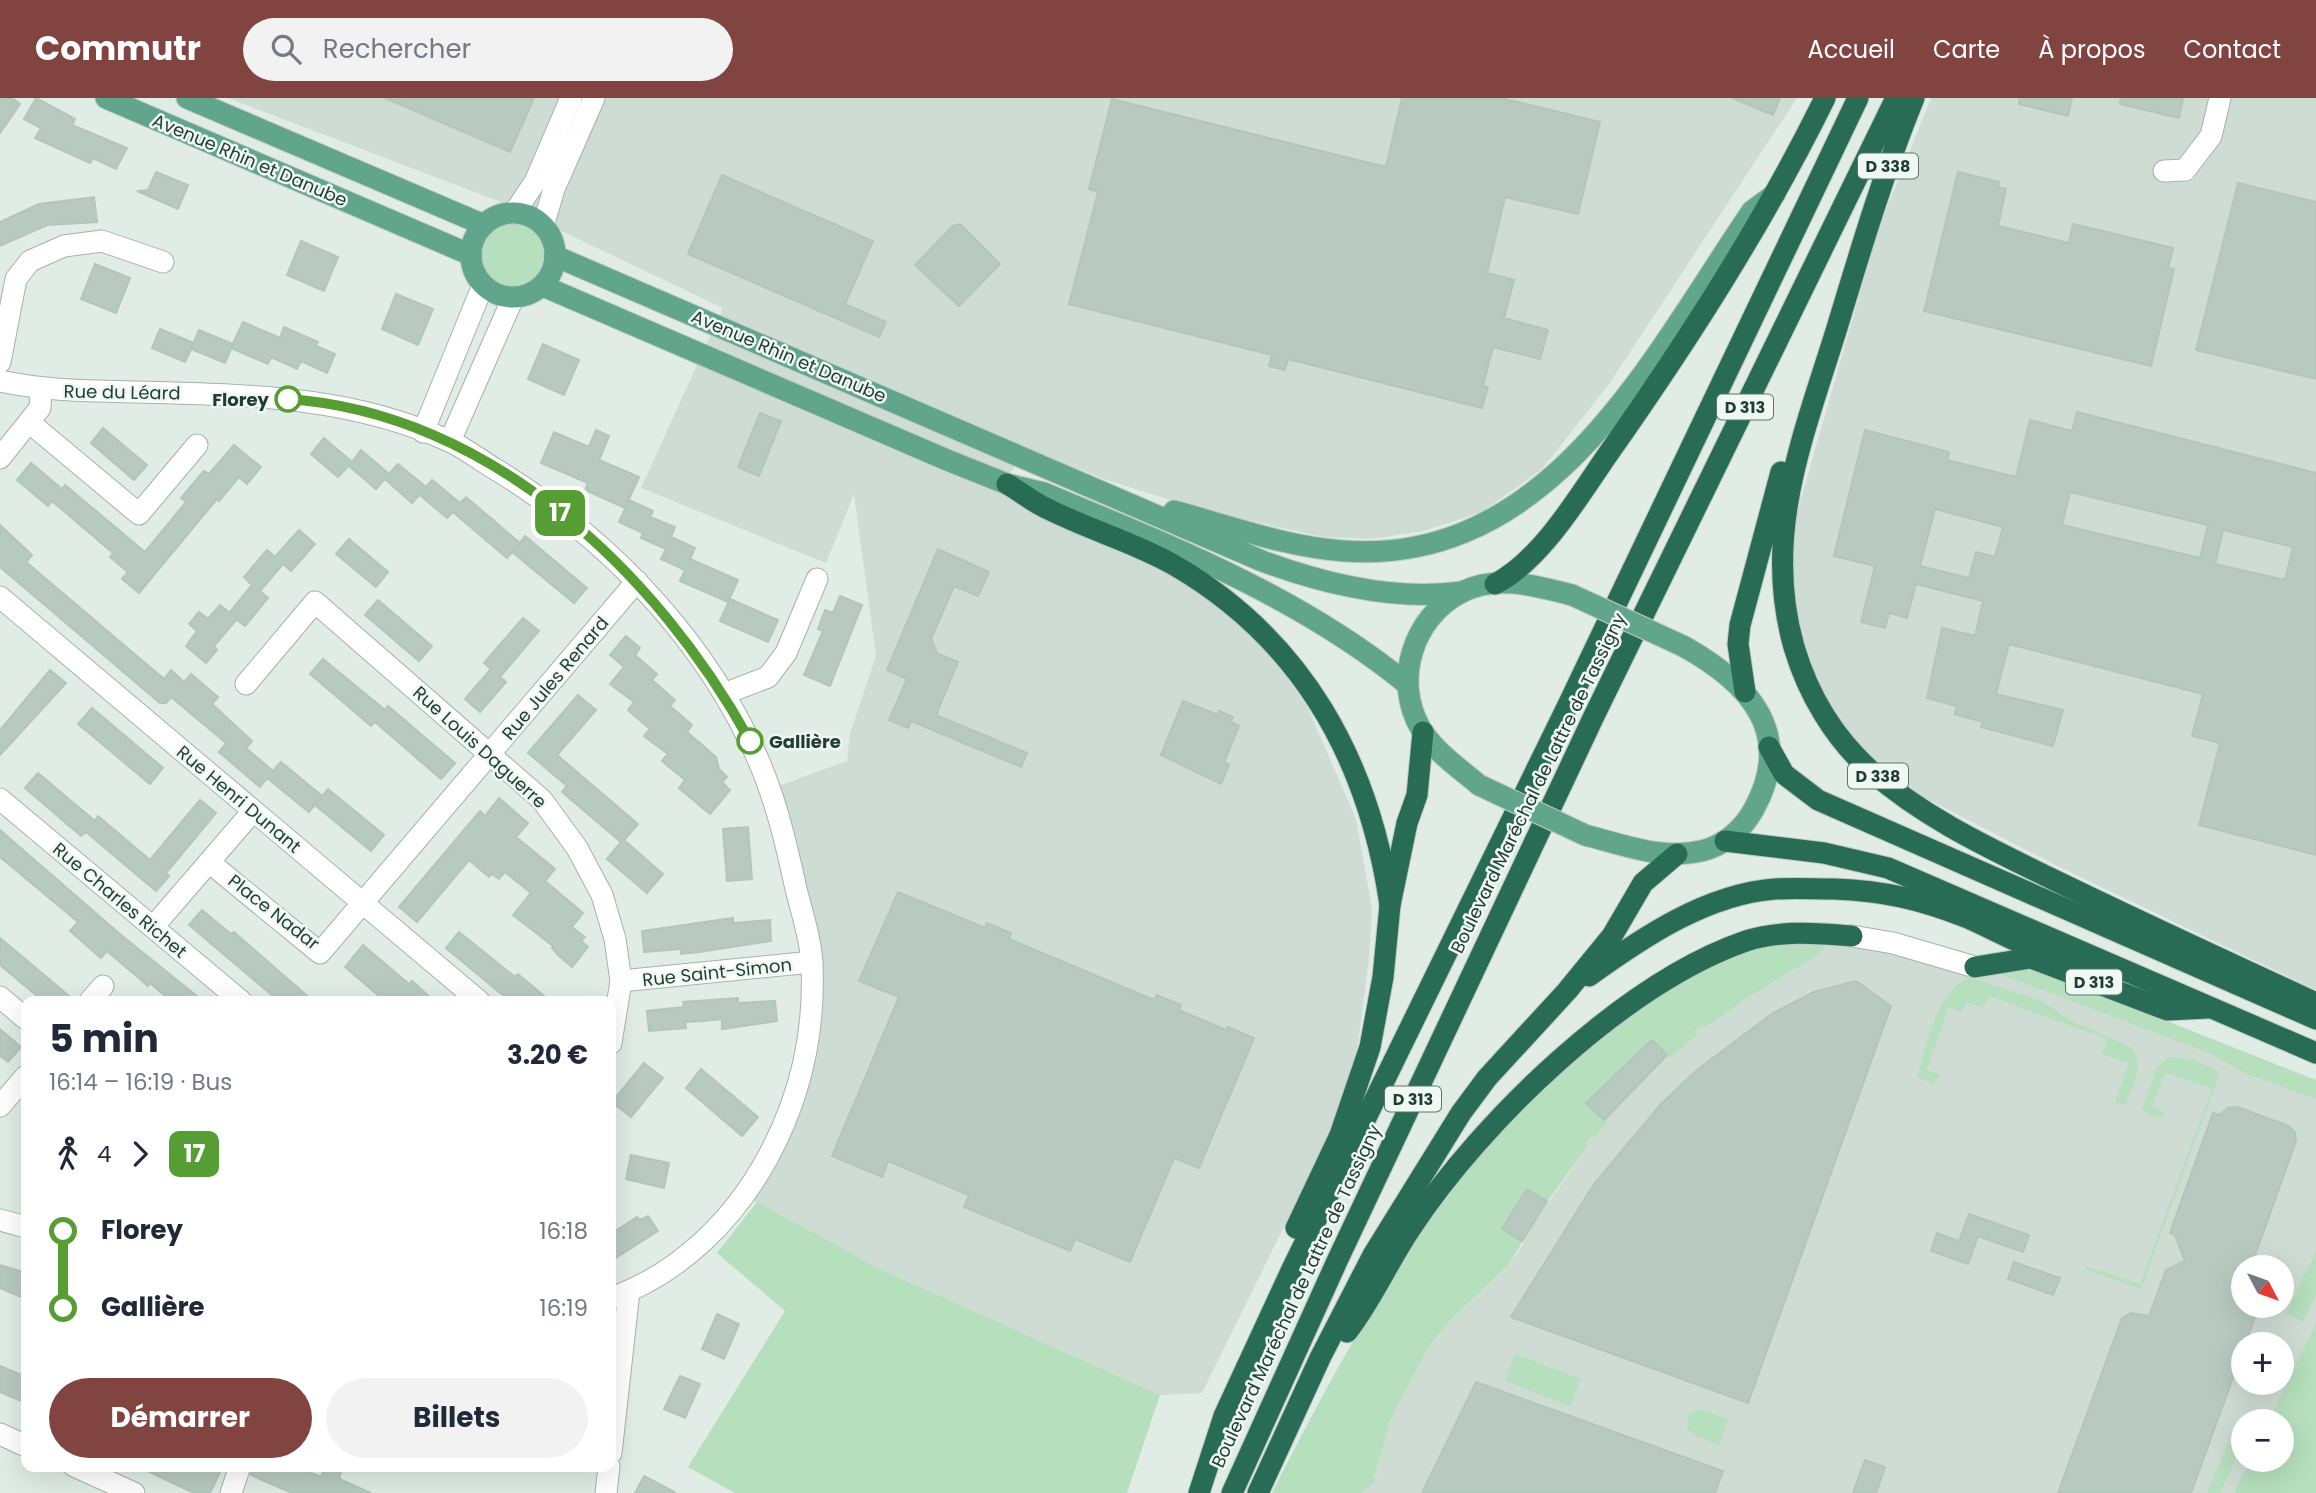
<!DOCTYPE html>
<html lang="fr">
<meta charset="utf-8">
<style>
body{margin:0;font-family:Poppins,sans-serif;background:#f2f2f3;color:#1f2937;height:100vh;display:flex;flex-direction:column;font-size:26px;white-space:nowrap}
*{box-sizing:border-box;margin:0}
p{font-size:23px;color:#747a83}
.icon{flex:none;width:38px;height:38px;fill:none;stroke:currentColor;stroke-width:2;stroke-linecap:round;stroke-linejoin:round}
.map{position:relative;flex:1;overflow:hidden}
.drawer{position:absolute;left:21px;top:898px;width:595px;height:476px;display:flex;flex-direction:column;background:#fff;border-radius:14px;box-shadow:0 7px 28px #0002}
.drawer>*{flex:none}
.badge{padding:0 14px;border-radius:10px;font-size:24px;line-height:46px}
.needle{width:46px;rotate:131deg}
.buttons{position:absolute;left:2231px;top:1157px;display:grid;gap:14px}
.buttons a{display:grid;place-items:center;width:63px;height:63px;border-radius:50%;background:#fff;box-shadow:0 7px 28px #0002;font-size:35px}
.map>.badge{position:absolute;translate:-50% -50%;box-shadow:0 0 0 4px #fff}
.legs{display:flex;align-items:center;gap:10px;height:77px;padding:0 28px;font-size:23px}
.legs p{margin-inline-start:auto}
.head{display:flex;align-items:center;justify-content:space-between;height:119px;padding:0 28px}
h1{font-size:38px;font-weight:700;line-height:52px}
.primary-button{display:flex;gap:14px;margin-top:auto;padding:14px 28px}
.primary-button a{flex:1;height:80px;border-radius:42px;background:#824441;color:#fff;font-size:28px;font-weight:700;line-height:80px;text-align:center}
.primary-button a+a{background:#f2f2f3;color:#1f2937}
ul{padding:0 28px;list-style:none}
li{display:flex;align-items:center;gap:24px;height:77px;font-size:26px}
li i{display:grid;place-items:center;width:10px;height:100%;margin:0 9px;background:currentColor}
li i::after{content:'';width:18px;height:18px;margin:-9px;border:5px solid;border-radius:50%;background:#fff}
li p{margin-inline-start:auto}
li:first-child i{background:linear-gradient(#0000 50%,currentColor 0)}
li:last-child i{background:linear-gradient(currentColor 50%,#0000 0)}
header{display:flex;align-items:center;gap:42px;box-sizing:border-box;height:98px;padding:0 35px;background:#824441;color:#fff}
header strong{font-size:33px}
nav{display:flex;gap:38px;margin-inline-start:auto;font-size:24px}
.search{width:490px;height:63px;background:#f2f2f3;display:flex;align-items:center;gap:18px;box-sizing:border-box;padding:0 24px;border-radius:38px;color:#747a83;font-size:26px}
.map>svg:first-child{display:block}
.built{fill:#cedcd4;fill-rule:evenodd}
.green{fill:#b6dfbd}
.building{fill:#b8cac0;stroke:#b2c6bb;stroke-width:2;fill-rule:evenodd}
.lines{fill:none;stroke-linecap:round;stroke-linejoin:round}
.minor-casing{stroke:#a2b4ac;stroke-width:23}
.major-casing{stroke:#c0c9c6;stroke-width:23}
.highway-casing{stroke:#c0c9c6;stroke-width:23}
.minor{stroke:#fff;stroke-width:21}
.major{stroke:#61a58c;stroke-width:21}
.highway{stroke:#296c56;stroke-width:21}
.major-bridge-casing{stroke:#c0c9c6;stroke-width:23;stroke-linecap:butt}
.major-bridge{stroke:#61a58c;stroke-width:21}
.line-1-casing{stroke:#fff;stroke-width:16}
.line-1{stroke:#569e33;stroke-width:10}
.stop-1-dot{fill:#fff;stroke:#569e33;stroke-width:3.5}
.labels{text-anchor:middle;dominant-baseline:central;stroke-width:5;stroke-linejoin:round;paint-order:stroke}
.shield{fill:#f0f8f3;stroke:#5e756c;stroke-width:2}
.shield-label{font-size:16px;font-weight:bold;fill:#1f3d32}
.street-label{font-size:18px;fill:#1f3d32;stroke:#f0f8f3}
.stop-label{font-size:18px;font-weight:bold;fill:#1f3d32;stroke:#f0f8f3;text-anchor:end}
</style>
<header>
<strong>Commutr</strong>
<div class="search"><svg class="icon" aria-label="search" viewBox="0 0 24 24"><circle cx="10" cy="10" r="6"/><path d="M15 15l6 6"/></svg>Rechercher</div>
<nav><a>Accueil</a><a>Carte</a><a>À propos</a><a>Contact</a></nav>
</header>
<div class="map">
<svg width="2316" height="1395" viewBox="0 0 2316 1395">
<rect width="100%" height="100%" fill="#e0ece5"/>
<g class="built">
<path d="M228 0H1797L1609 286 1542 371 1482 414 1424 433 1371 441 1325 439 1209 414 1104 381 1024 349 1001 395 1187 481 1262 545 1307 608 1356 721 1372 811 1369 861 1357 952 1329 1037 1202 1295 1160 1297 880 1171 745 1098 787 1025 812 864 770 691 847 663 850 636 876 558 854 396 826 465 641 390 723 210 557 131 535 117Z"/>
<path d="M1931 0H2316V892L2053 766 1914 694 1874 662 1822 602 1791 509V456L1798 411 1878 132Z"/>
<path d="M1827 843 1992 872 2316 982V1287L2282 1323H2244V1362H2279L2264 1395H1361L1375 1380 1390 1323 1430 1246 1452 1221 1505 1172 1524 1145 1502 1131 1527 1091 1549 1104 1588 1047 1580 1041 1606 1024 1586 1005 1652 942 1670 960 1696 937 1690 929 1698 922 1705 930 1744 902 1818 857ZM2244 1169H2282V1208H2244ZM2244 1246H2282V1284H2244Z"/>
</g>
<g class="green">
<circle cx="513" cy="158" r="34"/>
<path d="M1790 842 1827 845 1818 857 1744 902 1705 930 1702 927 1694 933 1697 937 1670 960 1667 957 1604 1022 1607 1025 1595 1039 1592 1037 1586 1044 1588 1047 1547 1104 1507 1169 1452 1221 1430 1246 1390 1323 1373 1386 1361 1395H1272C1369 1204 1480 1004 1670 892 1688 881 1708 865 1729 857 1748 850 1770 847 1790 842Z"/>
<path d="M2028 868 2316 982V1001L2247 976 2212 956 1995 874Z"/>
<path d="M1971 880 2042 903 2068 921 2132 950C2145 968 2132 989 2125 1007L2115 1004 2129 965 2102 956 2107 941 1989 898 1983 910 1966 904 1961 914 1949 909 1926 972 1940 977 1933 987 1917 978C1927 949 1936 889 1971 880Z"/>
<path d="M2169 959 2194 962 2220 974 2141 1191 2085 1171 2086 1168 2140 1186 2212 991 2165 974 2152 1009 2165 1014 2163 1020 2149 1017 2142 1011 2157 969Z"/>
<path d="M757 1104 880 1171 1160 1297 1127 1395H735L688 1369 785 1213 717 1155Z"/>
<path d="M2316 1153V1196L2303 1224 2286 1216Z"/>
<path d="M2316 1225V1395H2234L2250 1362H2282V1323H2269Z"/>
<path d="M1515 1256 1581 1281 1570 1308 1505 1283Z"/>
<path d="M1701 1311 1728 1321 1719 1347 1697 1339 1687 1330 1689 1316Z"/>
<path d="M2243 1325V1346L2220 1395H2207L2228 1346 2235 1350Z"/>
</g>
<g class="building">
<path d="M0 0H12L20 6 0 35Z"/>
<path d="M36 0 75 21 72 27 127 50 116 71 93 60 90 65 35 40 41 30 24 21Z"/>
<path d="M385 0H534L510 54Z"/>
<path d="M1402 0H1501L1600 24 1578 116 1505 99 1487 175 1514 182 1504 220 1548 232 1540 261 1493 249 1483 288 1488 289 1482 310 1288 261 1285 272 1269 268 1272 257 1069 206 1098 94 1089 91 1112 1 1386 69Z"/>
<path d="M1732 0H1780L1773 17Z"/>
<path d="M2020 0H2072L2068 18 2019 6Z"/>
<path d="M2121 0H2183L2179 20 2120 6Z"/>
<path d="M156 74 188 87 178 111 137 93 148 92Z"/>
<path d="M1958 74 1999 84 1998 89 2006 91 1998 128 2069 145 2073 126 2173 150 2168 170 2174 171 2151 268 1924 213Z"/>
<path d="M722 77 873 143 845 206 886 224 879 239 688 156Z"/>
<path d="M2238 85 2316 104V281L2196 252Z"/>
<path d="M94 99 97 124 47 127 0 148V124L39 106Z"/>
<path d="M960 126 1000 166 959 208 915 167 953 128Z"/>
<path d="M301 143 338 159 324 193 287 177Z"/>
<path d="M95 166 130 180 116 215 81 201Z"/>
<path d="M396 196 433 211 418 247 382 231Z"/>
<path d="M243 224 280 240 284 229 318 244 316 248 335 256 327 275 301 263 297 271 271 259 268 266 231 250Z"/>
<path d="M160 231 194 245 185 264 152 250Z"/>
<path d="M199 232 233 246 225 265 191 251Z"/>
<path d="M543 246 579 262 564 297 528 281Z"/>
<path d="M2077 314 2316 375V757L2199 727 2220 645 2192 638 2203 596 2009 546 1996 596 2063 612 2053 648 1981 629 1983 624 1955 616 1957 608 1927 600 1942 530 1975 538 1983 503 1916 486 1907 520 1889 515 1885 530 1861 524 1875 468 1834 458 1865 332 1949 354 1947 362 2016 379 2030 322 2072 333ZM2070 394 2208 427 2200 460 2062 427ZM1935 411 2003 429 1995 459 1976 454 1969 480 1920 468ZM2223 432 2293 449 2285 482 2215 466Z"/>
<path d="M760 315 781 323 759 378 738 369Z"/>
<path d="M103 330 147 367 134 382 91 345Z"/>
<path d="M596 332 609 338 599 362 639 379 625 410 585 392 588 385 541 365 554 334 589 349Z"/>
<path d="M324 340 352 364 361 352 389 376 398 366 426 389 432 382 460 405 466 399 520 445 525 438 587 490 574 505 512 454 520 445 507 460 453 414 447 420 420 397 426 389 412 405 385 381 376 391 349 368 352 364 338 379 311 356Z"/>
<path d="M234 347 261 369 247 386 239 379 219 403 217 401 139 495 122 481 128 474 110 459 113 455 52 403 48 408 17 382 31 365 62 391 65 387 145 454 186 404 181 400 197 381 204 373 209 376Z"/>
<path d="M629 402 653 413 650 419 675 429 671 439 695 450 690 461 738 482 728 504 680 483 685 472 661 461 666 451 641 440 643 435 619 424Z"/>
<path d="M0 427 32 457 26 464 164 581 171 572 184 584 191 576 218 599 212 606 252 643 246 650 273 673 281 664 322 698 309 714 267 680 260 689 219 654 226 645 171 599 166 605H160L0 469Z"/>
<path d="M299 432 315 446 291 473 283 466 271 480 260 493 268 500 245 528 229 515 252 487 244 479 267 452 275 459Z"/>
<path d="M349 441 388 474 376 489 336 456Z"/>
<path d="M938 451 989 474 978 498 954 488 931 541 937 555 958 564 936 617 1027 655 1021 669 911 623 908 630 889 622 907 581 887 572Z"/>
<path d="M840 498 862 507 830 588 804 577 823 533 818 531 825 512 833 515Z"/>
<path d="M730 501 778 522 768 544 720 523Z"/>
<path d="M378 502 432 548 419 563 365 517Z"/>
<path d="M220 507 237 521 214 548 217 552 206 565 186 548 197 533 189 526 199 514 208 521Z"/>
<path d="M523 520 539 533 500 579 497 576 506 584 480 614 465 601 491 571 484 565Z"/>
<path d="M626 538 640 550 635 557 657 576 652 582 675 602 670 608 692 627 687 634 716 659 719 671 727 679 722 684 730 692 710 716 679 690 685 682 662 663 668 656 644 638 650 631 628 612 634 604 610 586 624 569 610 557Z"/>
<path d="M323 561 385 612 388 608 455 665 441 681 375 624 371 628 310 576Z"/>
<path d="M50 572 66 585 0 657V632Z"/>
<path d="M578 597 596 612 557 657 638 726 624 742 663 776 647 795 607 761 621 744 562 694 567 688 528 655Z"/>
<path d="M1183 603 1218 617 1219 613 1233 619 1231 624 1239 628 1224 664 1229 667 1221 686 1161 657Z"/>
<path d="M92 610 163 670 150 686 78 626Z"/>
<path d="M38 675 95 723 98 718 150 762 200 702 216 715 166 775 169 778 156 793 86 734 81 738 25 690Z"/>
<path d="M328 691 384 737 371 753 315 707Z"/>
<path d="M499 700 528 725 516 739 555 771 545 783 583 815 572 829 585 839 581 843 588 849 572 869 558 857 552 850 553 848 513 817 531 795 505 774 499 781 492 776 489 779 469 762 417 824 399 809 480 713 485 718Z"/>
<path d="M748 729 752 781 727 783 723 731Z"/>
<path d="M0 732 121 837 203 903H171L150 885 148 888 107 853 101 860 70 833 78 824 0 759Z"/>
<path d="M898 794 985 830 987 825 1011 835 1009 841 1154 902 1157 897 1181 907 1179 912 1226 932 1228 929 1254 940 1199 1070 1174 1060 1130 1164 1075 1141 1070 1153 964 1109 969 1097 888 1063 882 1079 832 1058 899 899 859 883Z"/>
<path d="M202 812 231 836 234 834 313 903H279L189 827Z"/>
<path d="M733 820V825L770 822 771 843 699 854 681 856V851L644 854 642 833Z"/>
<path d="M459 834 515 879 518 876 550 903H510L446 850Z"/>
<path d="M0 840 12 850 75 903H43L0 867Z"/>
<path d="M363 847 409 886 412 883 434 903H385L345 869Z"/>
<path d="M1856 883 1891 908 1748 1305 1511 1219 1594 1086 1661 1006 1697 972 1773 915 1814 894Z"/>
<path d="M738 900V905L775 903 777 923 722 931V921L703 923 685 924 686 930 649 933 647 913 684 909 683 904Z"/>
<path d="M0 931 21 949 8 964 0 958Z"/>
<path d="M1652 942 1667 957 1604 1022 1586 1005Z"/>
<path d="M644 965 663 980 631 1019 612 1004Z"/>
<path d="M701 971 758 1019 742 1038 686 990Z"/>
<path d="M2237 1009 2289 1028 2295 1035 2296 1043 2252 1166 2244 1169V1208H2259L2191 1395H2058L2122 1220 2131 1215 2149 1218 2166 1172 2185 1163 2175 1137 2170 1135 2213 1015 2219 1017 2228 1010Z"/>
<path d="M631 1057 669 1065 664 1090 626 1081Z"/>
<path d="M1527 1091 1547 1103 1522 1143 1502 1131Z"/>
<path d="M1969 1116 2029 1137 2023 1154 1978 1138 1968 1166 1931 1153 1937 1135 1959 1143Z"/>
<path d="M648 1118 658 1133 611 1163V1136L637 1119 640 1122Z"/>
<path d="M2014 1164 2060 1180 2053 1197 2008 1181Z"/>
<path d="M0 1167 26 1175V1201L0 1190Z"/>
<path d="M717 1216 739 1226 724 1261 702 1251Z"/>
<path d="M0 1268 26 1279V1305L0 1294Z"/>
<path d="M680 1278 700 1286 685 1320 664 1311Z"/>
<path d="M1476 1284 1723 1373 1715 1395H1422Z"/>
<path d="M1865 1362 1885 1369 1876 1395H1853Z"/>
<path d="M137 1368H223L210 1395H194Z"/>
<path d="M253 1368H294L321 1379 325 1368H328L341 1373 339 1381 371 1395H292L251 1377Z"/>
<path d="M644 1378 676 1395H635Z"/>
</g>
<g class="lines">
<defs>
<g id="minor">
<path d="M2164 73 2185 72 2211 38 2220 0"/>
<path d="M514 115 535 84 571 0"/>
<path d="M543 128 554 91 594 0"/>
<path d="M0 264 16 181 30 163 64 148 102 143 163 164"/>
<path d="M0 283C46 293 91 293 138 294 245 297 348 297 449 343 465 350 480 362 495 371 602 436 695 530 750 644 773 690 785 740 796 791 802 815 811 842 812 866 815 936 801 998 768 1059 734 1122 679 1176 611 1200"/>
<path d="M30 325 139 416 197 347"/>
<path d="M423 334 483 187"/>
<path d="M450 343 513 200"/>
<path d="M0 360 40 310 41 292"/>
<path d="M0 499 479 903"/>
<path d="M246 586 315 504 542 702 577 750 602 797 615 841 621 883 611 945"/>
<path d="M724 596 768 579 786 555 817 481"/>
<path d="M0 701 241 903"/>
<path d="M209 764 320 855 637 483"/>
<path d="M153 829 253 713"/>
<path d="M1852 838 1893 845 1975 869"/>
<path d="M621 883 812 864"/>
<path d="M0 899 26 921"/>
<path d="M90 903 103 888"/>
<path d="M0 1008 26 978"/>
<path d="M0 1122 26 1129"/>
<path d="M0 1336 26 1348"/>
<path d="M611 1355 629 1193"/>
<path d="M74 1368 134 1395"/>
<path d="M231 1395 240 1368"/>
<path d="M606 1395 609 1368"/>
</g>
<g id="major">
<path d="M106 0 471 157"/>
<path d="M187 0 484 127"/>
<circle cx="513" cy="157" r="42"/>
<path d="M555 158 1262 463C1324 486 1396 503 1462 494"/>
<path d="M543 188 947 362 1007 386 1044 395C1171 448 1299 498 1407 586"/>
<path d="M1174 413C1230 428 1286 449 1344 453 1551 468 1653 258 1752 113L1775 96"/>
<path d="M1479 687C1459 670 1435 654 1421 631 1393 584 1412 519 1462 494 1497 476 1537 488 1572 497"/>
<path d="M1585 737C1623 747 1662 762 1701 753 1724 748 1743 731 1754 711 1796 634 1748 584 1683 548"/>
</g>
<g id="highway">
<path d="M1914 0C1883 76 1860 154 1836 233 1803 339 1762 437 1794 549 1808 596 1834 640 1871 673 1923 719 1987 749 2050 780 2138 823 2227 864 2316 905"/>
<path d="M1007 386C1021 394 1034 405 1048 411 1089 432 1134 444 1174 467 1303 542 1369 663 1390 807"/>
<path d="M1495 486C1540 463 1578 400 1606 359 1687 244 1763 126 1825 0"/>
<path d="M1745 594 1738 546 1740 527 1781 374"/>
<path d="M1769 649 1784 676 1818 702 2316 921"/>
<path d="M1725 743 1824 755 1888 770 2316 955"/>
<path d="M1975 869 2031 860 2167 912 2208 910"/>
<path d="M1589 878C1643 839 1707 796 1775 791 1795 790 1814 791 1834 791 1885 793 1920 801 1968 820 2001 835 2068 871 2100 874"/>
<path d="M1296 1130 1340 1037 1370 949 1383 879 1390 807 1407 725 1417 697 1423 634"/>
<path d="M1347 1234C1372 1202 1388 1164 1411 1130 1482 1023 1624 885 1746 843 1780 832 1816 835 1852 838"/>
<path d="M1199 1395 1224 1318 1292 1171 1567 609 1858 0"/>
<path d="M1232 1395 1338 1161 1594 618 1896 0"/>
<path d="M1258 1395 1320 1260 1373 1157 1461 1015 1487 980 1567 893 1612 838 1643 785 1677 756"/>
</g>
</defs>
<use href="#minor" class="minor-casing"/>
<use href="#major" class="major-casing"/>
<use href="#highway" class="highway-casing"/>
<use href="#minor" class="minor"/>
<use href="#major" class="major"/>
<use href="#highway" class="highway"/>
<defs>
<g id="major-bridge">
<path d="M1572 497 1683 548"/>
<path d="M1479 687 1585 737"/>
</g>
</defs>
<use href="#major-bridge" class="major-bridge-casing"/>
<use href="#major-bridge" class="major-bridge"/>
</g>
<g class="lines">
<defs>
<path id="line-1" d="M288 301C490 315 657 474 750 643"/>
</defs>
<use href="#line-1" class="line-1-casing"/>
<use href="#line-1" class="line-1"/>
</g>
<g class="stop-1-dot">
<circle cx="288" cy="301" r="12"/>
<circle cx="750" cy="643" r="12"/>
</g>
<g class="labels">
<g class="shield">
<rect x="1858" y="55.5" width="60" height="25" rx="5"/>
<rect x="1717" y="296.5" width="56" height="25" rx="5"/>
<rect x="1848" y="665.5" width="60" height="25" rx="5"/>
<rect x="2066" y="871.5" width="56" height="25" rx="5"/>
<rect x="1385" y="988.5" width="56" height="25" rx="5"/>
</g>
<g class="shield-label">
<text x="1888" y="68">D 338</text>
<text x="1745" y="309">D 313</text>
<text x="1878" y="678">D 338</text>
<text x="2094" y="884">D 313</text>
<text x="1413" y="1001">D 313</text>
</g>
<g class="street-label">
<text transform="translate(250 62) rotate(23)">Avenue Rhin et Danube</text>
<text transform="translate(789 258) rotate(23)">Avenue Rhin et Danube</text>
<text transform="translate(122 294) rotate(1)">Rue du Léard</text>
<text transform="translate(555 580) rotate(-50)">Rue Jules Renard</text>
<text transform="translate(480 649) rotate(42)">Rue Louis Daguerre</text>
<text transform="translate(1538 685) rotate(-64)">Boulevard Maréchal de Lattre de Tassigny</text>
<text transform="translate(239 701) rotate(40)">Rue Henri Dunant</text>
<text transform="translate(120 802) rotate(40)">Rue Charles Richet</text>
<text transform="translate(274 814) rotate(38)">Place Nadar</text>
<text transform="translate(717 874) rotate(-6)">Rue Saint-Simon</text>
<text transform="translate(1296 1198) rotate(-65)">Boulevard Maréchal de Lattre de Tassigny</text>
</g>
<g class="stop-label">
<text x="269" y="301">Florey</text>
<text x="769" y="643" text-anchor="start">Gallière</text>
</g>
</g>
</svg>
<div class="buttons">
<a><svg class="needle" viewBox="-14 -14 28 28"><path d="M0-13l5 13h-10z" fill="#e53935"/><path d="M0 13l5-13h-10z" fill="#747a83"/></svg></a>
<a>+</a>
<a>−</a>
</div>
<b class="badge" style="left:560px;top:415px;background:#569e33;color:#fff">17</b>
<section class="drawer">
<div class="head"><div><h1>5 min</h1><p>16:14 – 16:19 · Bus</p></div><b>3.20 €</b></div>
<div class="legs"><svg class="icon" aria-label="walk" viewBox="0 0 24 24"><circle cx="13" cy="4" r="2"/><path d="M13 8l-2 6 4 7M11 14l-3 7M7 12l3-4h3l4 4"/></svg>4<svg class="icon" aria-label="forward" viewBox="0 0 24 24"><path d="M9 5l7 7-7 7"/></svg><b class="badge" style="background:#569e33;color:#fff">17</b></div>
<ul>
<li><i style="color:#569e33"></i><b>Florey</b><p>16:18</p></li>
<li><i style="color:#569e33"></i><b>Gallière</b><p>16:19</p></li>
</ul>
<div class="primary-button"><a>Démarrer</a><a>Billets</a></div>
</section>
</div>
